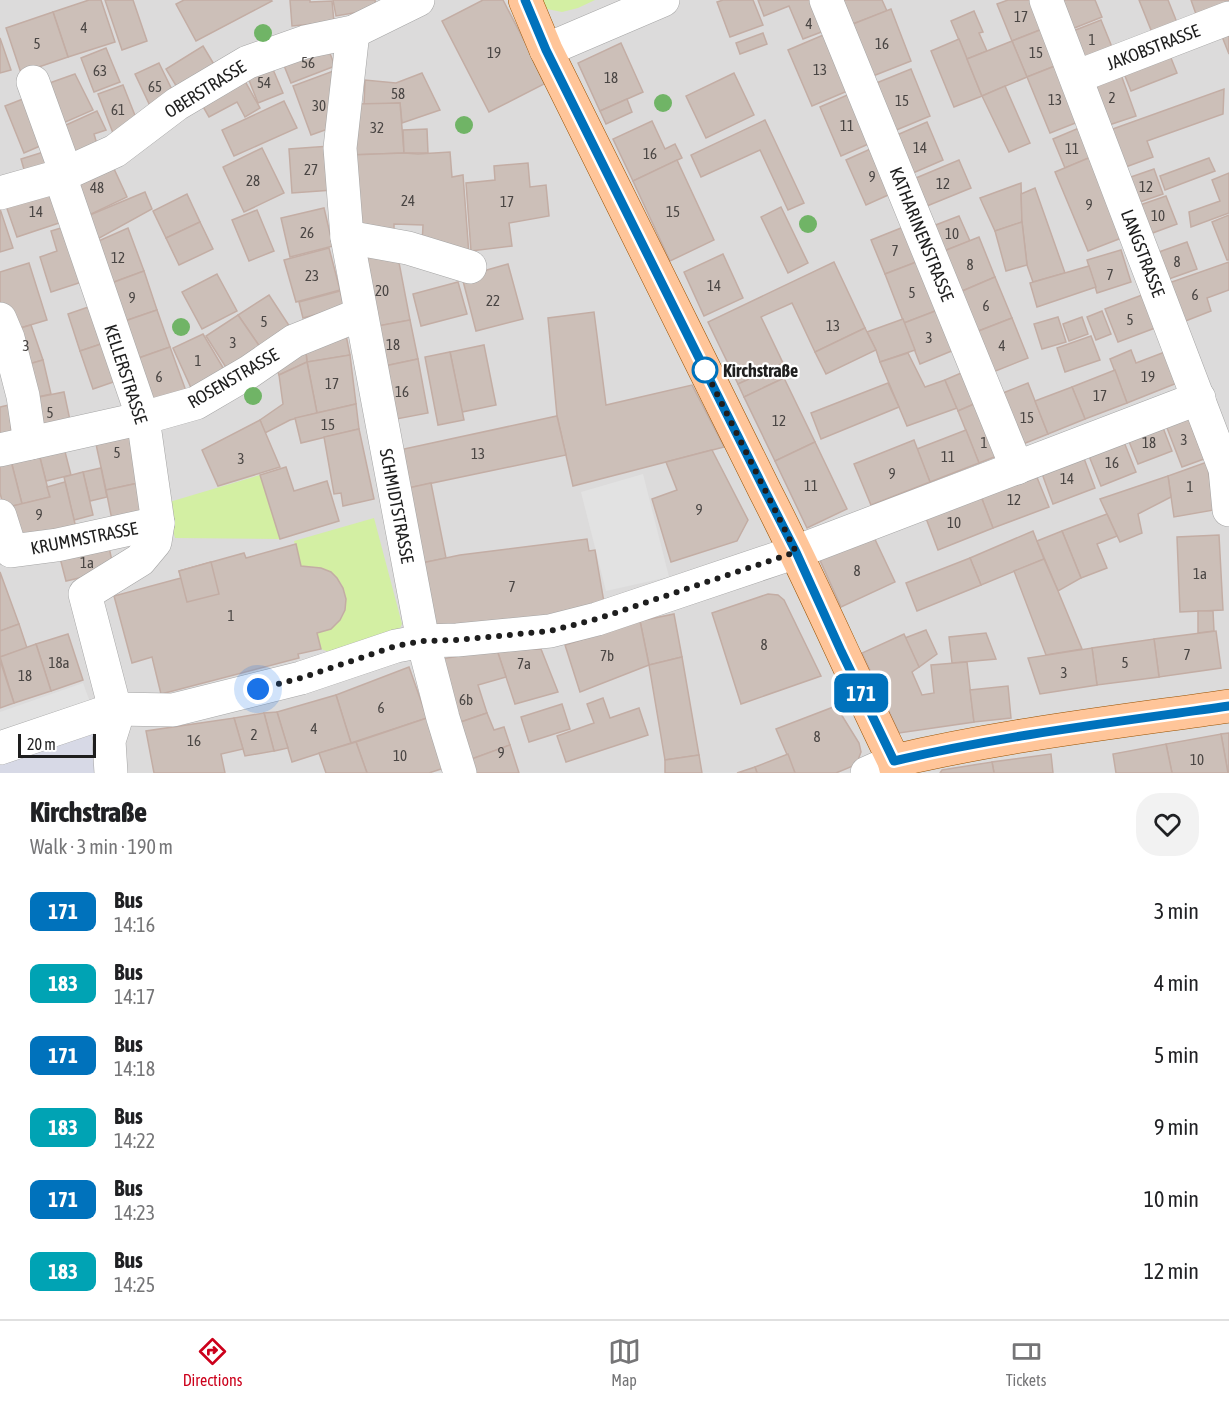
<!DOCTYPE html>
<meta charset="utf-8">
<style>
body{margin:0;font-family:"Asap Condensed",sans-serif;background:#f2f2f2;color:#202124;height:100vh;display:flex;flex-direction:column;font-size:22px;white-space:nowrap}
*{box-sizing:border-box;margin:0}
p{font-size:20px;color:#757577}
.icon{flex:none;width:33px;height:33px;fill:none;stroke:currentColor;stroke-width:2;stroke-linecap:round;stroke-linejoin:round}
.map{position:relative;height:773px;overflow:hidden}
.details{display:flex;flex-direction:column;background:#fff;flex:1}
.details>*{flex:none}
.badge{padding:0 12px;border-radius:9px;font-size:21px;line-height:39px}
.scale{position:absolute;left:18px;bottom:15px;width:78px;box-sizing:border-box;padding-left:6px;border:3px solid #1e1e1e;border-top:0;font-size:16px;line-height:21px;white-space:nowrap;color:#1e1e1e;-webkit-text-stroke:4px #fff;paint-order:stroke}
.you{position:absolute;width:30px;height:30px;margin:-15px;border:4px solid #fff;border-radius:50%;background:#1a73e8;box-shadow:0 0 0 9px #1a73e833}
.map>.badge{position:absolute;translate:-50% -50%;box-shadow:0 0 0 3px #fff}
.round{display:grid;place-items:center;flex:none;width:63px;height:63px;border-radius:24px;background:#f2f2f2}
.headline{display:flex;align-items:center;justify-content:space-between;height:102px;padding:0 30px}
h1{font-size:28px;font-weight:800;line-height:45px}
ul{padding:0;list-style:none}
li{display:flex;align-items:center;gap:18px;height:72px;padding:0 30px}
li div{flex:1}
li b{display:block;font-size:22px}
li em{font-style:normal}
li .badge{min-width:66px;font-weight:700;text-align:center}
.tabs{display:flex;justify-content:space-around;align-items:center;height:84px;border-top:2px solid #e0e0e0;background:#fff;font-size:16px;color:#757577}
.tabs a{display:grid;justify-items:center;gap:3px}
.tabs .on{color:#cc001b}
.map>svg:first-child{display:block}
.residential{fill:#dcdbdb}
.grass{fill:#d3efa3}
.parking{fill:#e2e2e2}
.plaza{fill:#d7d9e6}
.building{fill:#ccbfb8;stroke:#c3ada4;stroke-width:1.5}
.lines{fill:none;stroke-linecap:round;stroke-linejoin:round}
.minor-casing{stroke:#a5a5a5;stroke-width:34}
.major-casing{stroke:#985100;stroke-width:34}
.minor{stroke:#fff;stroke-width:33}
.major{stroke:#ffc599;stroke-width:33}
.tree{fill:#70b466}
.line-casing{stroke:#fff;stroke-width:14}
.line{stroke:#0072bc;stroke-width:9}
.walk{stroke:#1e1e1e;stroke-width:6;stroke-dasharray:0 10.8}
.stop-dot{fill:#fff;stroke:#0072bc;stroke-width:3}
.labels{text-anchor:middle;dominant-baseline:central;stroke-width:4.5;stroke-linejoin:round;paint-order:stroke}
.number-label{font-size:15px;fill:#4a4644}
.street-label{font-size:18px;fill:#1e1e1e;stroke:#fff}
.stop-label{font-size:18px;font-weight:bold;fill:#1e1e1e;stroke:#fff;text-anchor:start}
</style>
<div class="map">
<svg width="1229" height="773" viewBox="0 0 1229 773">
<rect width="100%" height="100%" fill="#f0eae3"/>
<rect class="residential" x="0" y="0" width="1229" height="773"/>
<g class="grass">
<path d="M542 0H595L578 8 562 12 547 9Z"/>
<path d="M260 475 280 539 175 538 166 503Z"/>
<path d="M374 518 402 624 399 630 334 654 321 649 317 633C321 632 326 631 330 629 353 617 350 582 328 571 320 566 310 567 301 566L294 541Z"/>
</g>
<g class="parking">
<path d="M643 474 669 577 606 591 581 492Z"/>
<path d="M83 683 95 716 0 748V712Z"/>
</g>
<path class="plaza" d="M95 716 111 773H0V748Z"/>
<g class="building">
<path d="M89 0H101L115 42 68 57 53 12Z"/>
<path d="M105 0H133L147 41 122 50Z"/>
<path d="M184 0H271L272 1 196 41 176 4Z"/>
<path d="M290 0H310V2L332 1 334 22 292 26Z"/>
<path d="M333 0H375L377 9 336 16Z"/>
<path d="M483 0H503L546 83 489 112 442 21Z"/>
<path d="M723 0H753L763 25 730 37 717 2Z"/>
<path d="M758 0H811L824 31 803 39 789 6 764 16Z"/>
<path d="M843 0H882L887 11 853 24Z"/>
<path d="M1008 0H1034L1045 28 1012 41 997 4Z"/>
<path d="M1061 0H1095L1102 17 1072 29Z"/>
<path d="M1139 0H1168L1178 25 1153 35Z"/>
<path d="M1191 0H1229V5L1197 17Z"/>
<path d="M891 9 911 61 873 76 853 24Z"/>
<path d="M974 11 983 32 979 33 987 51 967 59 951 21Z"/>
<path d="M53 12 68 57 21 73 6 28Z"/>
<path d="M1101 20 1112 47 1083 59 1073 31Z"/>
<path d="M1229 25V54L1219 29Z"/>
<path d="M1045 28 1060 64 1027 77 1012 41Z"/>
<path d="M763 33 767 44 740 54 736 43Z"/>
<path d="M828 33 852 89 812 106 788 50Z"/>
<path d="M0 38 11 70 0 73Z"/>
<path d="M959 39 982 96 954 107 931 51Z"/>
<path d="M325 41 335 66 291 83 281 58Z"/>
<path d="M1012 41 1027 77 982 96 967 59Z"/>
<path d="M621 43 643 92 600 111 578 63Z"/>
<path d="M203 46 218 71 181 94 166 69Z"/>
<path d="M106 48 120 82 94 92 81 58Z"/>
<path d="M1167 48 1177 73 1131 91 1121 66Z"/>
<path d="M269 60 283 93 258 103 245 70Z"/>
<path d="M159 63 176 98 152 110 135 74Z"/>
<path d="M1060 64 1083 120 1050 133 1027 77Z"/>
<path d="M911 69 930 116 894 131 874 84Z"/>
<path d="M1119 69 1136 116 1106 126 1089 79Z"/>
<path d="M336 70 339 125 311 135 293 86Z"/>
<path d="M422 73 440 110 402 123 400 103 364 105 365 80 396 83Z"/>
<path d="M734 73 754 115 706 138 686 96Z"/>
<path d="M75 74 93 110 54 127 41 86Z"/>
<path d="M241 74 260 108 245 117 237 102 209 117 198 98Z"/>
<path d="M123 85 138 123 113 133 98 94Z"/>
<path d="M1005 86 1030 143 1009 152 982 96Z"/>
<path d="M1224 89 1223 114 1147 141 1153 157 1123 168 1110 130Z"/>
<path d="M852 93 873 142 841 156 820 107Z"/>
<path d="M28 97 47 143 24 153 5 106Z"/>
<path d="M627 99 632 112 606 124 600 111Z"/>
<path d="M284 101 297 128 234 156 222 130Z"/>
<path d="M400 103 404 153 350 155 355 104Z"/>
<path d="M97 111 106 130 94 134 99 151H64L55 130Z"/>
<path d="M765 120 804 203 788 210 760 150 701 177 691 155Z"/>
<path d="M652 121 665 149 675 144 682 158 633 181 613 139Z"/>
<path d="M927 122 943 160 913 173 897 135Z"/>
<path d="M1079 128 1091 157 1065 168 1053 139Z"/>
<path d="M427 129 428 153H404L403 130Z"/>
<path d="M330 146 333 190 292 193 289 149Z"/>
<path d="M877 146 897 191 866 205 846 160Z"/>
<path d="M262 148 284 193 244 212 223 167Z"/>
<path d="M50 150 57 170 27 180 21 159Z"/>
<path d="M450 152 452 177 463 175 469 255 422 246 423 225 394 224V232L351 231 350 155 404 153 418 154Z"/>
<path d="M1091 157 1124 237 1088 251 1055 172Z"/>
<path d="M109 158 127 197 85 217 67 177Z"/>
<path d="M1209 158 1215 171 1165 190 1160 176Z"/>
<path d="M677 160 714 240 670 261 633 181Z"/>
<path d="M959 160 971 188 927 206 916 178Z"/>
<path d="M528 163 530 187 546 185 549 216 509 223 512 246 471 251 466 183 495 180 494 166Z"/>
<path d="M1154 169 1163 194 1137 203 1128 178Z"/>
<path d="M1229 173V213L1191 227 1189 212 1220 201 1212 180Z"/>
<path d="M1021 183 1022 222 995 231 980 198Z"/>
<path d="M56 185 68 220 17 237 5 203Z"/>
<path d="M1035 188 1065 273 1033 282 1027 265 1022 222 1021 194Z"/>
<path d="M145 192 152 209 94 241 85 217Z"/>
<path d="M187 194 200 222 166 238 153 211Z"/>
<path d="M1166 196 1177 224 1150 234 1140 205Z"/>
<path d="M781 207 808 263 788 273 761 217Z"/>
<path d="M324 208 333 246 290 257 281 218Z"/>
<path d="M0 209 13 248 0 252Z"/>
<path d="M257 210 274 251 249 261 232 220Z"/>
<path d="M1229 215V260H1227L1212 222Z"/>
<path d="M959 216 970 241 944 251 933 226Z"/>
<path d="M200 222 213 249 179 265 166 238Z"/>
<path d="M1022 222 1027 265 1006 271 995 231Z"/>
<path d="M74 224 88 280 51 292 40 257 57 251 51 231Z"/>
<path d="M906 226 919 261 885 274 871 240Z"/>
<path d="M128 228 144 271 106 285 94 243Z"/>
<path d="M979 237 995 277 960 292 944 251Z"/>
<path d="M1187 242 1197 269 1166 280 1156 253Z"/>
<path d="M329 248 340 290 296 302 284 260Z"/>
<path d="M1121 250 1131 282 1097 293 1087 260Z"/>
<path d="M397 252 410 320 367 328 354 260Z"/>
<path d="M723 254 743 298 704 316 684 272Z"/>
<path d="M919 261 938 310 904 323 885 274Z"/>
<path d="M834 262 865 328 815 352 792 303 761 317 783 363 738 384 708 322Z"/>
<path d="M1229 262V290L1207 298 1211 311 1183 322 1169 283Z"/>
<path d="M29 263 47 320 10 331 0 301V272Z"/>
<path d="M508 264 523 319 476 331 462 277Z"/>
<path d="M1089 266 1096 287 1037 307 1030 283Z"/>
<path d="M144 271 157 310 119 323 106 285Z"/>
<path d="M217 274 237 311 202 329 182 292Z"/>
<path d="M995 277 1012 318 976 332 960 292Z"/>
<path d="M458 282 467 314 421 326 413 294Z"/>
<path d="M340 291 344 307 303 318 299 302Z"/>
<path d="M269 295 290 327 260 347 238 315Z"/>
<path d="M1142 295 1155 328 1118 342 1105 309Z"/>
<path d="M100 303 113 340 80 351 68 314Z"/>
<path d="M157 310 170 347 133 360 119 323Z"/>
<path d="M938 310 954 350 920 364 904 323Z"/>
<path d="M1102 311 1111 334 1096 340 1087 317Z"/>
<path d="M594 312 606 405 692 385 724 447 573 486 557 416 548 318Z"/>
<path d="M238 315 260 347 227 369 206 336Z"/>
<path d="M1058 317 1066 342 1042 349 1034 324Z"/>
<path d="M1082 317 1088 334 1069 341 1063 324Z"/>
<path d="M1012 318 1028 358 993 372 976 332Z"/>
<path d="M903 319 915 350 880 362 876 350 867 332Z"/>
<path d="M410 320 418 359 375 368 367 328Z"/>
<path d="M31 325 43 360 22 366 10 331Z"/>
<path d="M344 325 350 355 307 362 305 342Z"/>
<path d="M865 328 876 350 826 374 815 352Z"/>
<path d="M203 334 225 371 192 390 173 348Z"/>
<path d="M1091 336 1100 360 1065 372 1057 348Z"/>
<path d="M113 340 125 378 93 389 80 351Z"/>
<path d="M305 342 307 362 279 375 274 362Z"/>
<path d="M484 345 496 405 462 412 450 352Z"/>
<path d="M170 347 186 391 149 405 133 360Z"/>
<path d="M1131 350 1136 363 1170 350 1182 381 1127 403 1110 359Z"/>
<path d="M450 352 464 420 438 425 425 357Z"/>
<path d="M908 353 925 387 945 380 957 408 907 426 880 362Z"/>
<path d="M350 355 356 404 317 413 307 362Z"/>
<path d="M418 359 428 413 386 421 375 368Z"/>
<path d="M43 360 51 394 29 399 22 366Z"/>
<path d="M307 362 317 413 290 420 265 433 260 420 283 404 279 375Z"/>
<path d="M778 366 784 378 744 397 738 384Z"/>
<path d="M968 370 981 401 958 411 945 380Z"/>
<path d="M1115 370 1127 403 1085 419 1072 387Z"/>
<path d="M784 378 815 442 775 461 744 397Z"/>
<path d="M888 383 899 407 821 439 811 413Z"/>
<path d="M1028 383 1048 434 1023 444 1003 393Z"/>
<path d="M1072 387 1085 419 1048 434 1035 401Z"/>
<path d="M64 392 71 425 36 433 29 399Z"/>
<path d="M981 401 1002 454 979 463 958 411Z"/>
<path d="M356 404 359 429 301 443 295 418Z"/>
<path d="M9 405 12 436 0 438V407Z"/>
<path d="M1186 412 1204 459 1182 467 1164 420Z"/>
<path d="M557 416 566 455 399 490 390 452Z"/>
<path d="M260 420 280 467 218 486 202 450Z"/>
<path d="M1160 420 1172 451 1138 464 1126 434Z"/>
<path d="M132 427 143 482 106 490 94 435Z"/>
<path d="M359 429 374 499 343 506 341 493 334 494 324 437Z"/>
<path d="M966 430 979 463 930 482 917 449Z"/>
<path d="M1122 437 1136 472 1101 486 1087 451Z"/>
<path d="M914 440 930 482 871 505 854 464Z"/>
<path d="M815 442 847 509 807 528 775 461Z"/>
<path d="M63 444 71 475 46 481 38 450Z"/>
<path d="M38 450 50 497 22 504 10 457Z"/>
<path d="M712 450 748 520 737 541 671 562 652 499 677 490 666 462Z"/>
<path d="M1082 453 1095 488 1053 504 1040 468Z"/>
<path d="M10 457 22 504 4 508 0 493V459Z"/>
<path d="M1207 462 1214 510 1174 517 1168 476Z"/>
<path d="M286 467 294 491 327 481 339 521 280 539 260 475Z"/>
<path d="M101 468 107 497 90 501 83 472Z"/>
<path d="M1034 470 1049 507 993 528 979 491Z"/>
<path d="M83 472 93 515 74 520 64 477Z"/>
<path d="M1168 476 1171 497 1138 514 1142 533 1120 542 1100 499Z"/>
<path d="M65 482 76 528 13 543 4 508 50 497 47 487Z"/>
<path d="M143 482 151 518 113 525 106 490Z"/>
<path d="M431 483 446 558 417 564 399 490Z"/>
<path d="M979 491 993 528 938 550 924 513Z"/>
<path d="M1107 514 1117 536 1097 544 1107 568 1081 578 1062 531Z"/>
<path d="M1033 531 1044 559 981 585 970 558Z"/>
<path d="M1062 531 1081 578 1058 591 1037 541Z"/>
<path d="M872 533 895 582 841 607 819 558Z"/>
<path d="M1219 535 1223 610 1180 612 1177 537Z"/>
<path d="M587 539 589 551 595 550 605 608 432 630 417 564 460 555Z"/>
<path d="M108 543 114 570 66 581 59 554Z"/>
<path d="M296 544 301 566 321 568 331 572 337 578 343 588 346 599 345 610 340 620 331 629 317 633 321 649 298 654 299 658 161 694 152 657 132 663 114 596 181 578 179 571 244 553 246 558Z"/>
<path d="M970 558 981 585 917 611 906 583Z"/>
<path d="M1044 559 1058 591 1082 649 1046 655 1014 571Z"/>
<path d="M211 562 219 594 187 602 179 571Z"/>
<path d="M0 572 19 624 0 631Z"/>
<path d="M768 594 778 595 784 600 821 676 741 704 712 613Z"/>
<path d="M1198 611H1213L1214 631 1198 633Z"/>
<path d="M674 614 682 657 649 665 640 621Z"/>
<path d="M640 621 649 665 580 692 565 645Z"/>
<path d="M19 624 27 648 0 657V631Z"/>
<path d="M926 630 937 654 919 667 905 638Z"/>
<path d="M1216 631 1221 668 1159 677 1154 639Z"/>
<path d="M986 633 996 659 952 663 949 637Z"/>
<path d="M68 634 83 680 51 691 36 644Z"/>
<path d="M904 634 919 667 912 672 922 695 934 693 931 665 967 662 974 722 899 733 862 653Z"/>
<path d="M1154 639 1159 677 1097 685 1092 648Z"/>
<path d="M36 644 51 691 14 703 0 657Z"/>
<path d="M1092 648 1097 685 1040 694 1028 658Z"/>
<path d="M541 649 558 692 515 704 497 650Z"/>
<path d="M497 650 506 677 478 685 487 713 455 724 441 659Z"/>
<path d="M682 657 699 755 665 760 649 665Z"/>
<path d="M0 660 14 703 0 708Z"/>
<path d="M409 667 427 718 351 743 336 695Z"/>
<path d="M1008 686 1011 718 974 722 970 690Z"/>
<path d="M336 695 351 743 292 762 277 712Z"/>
<path d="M603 698 610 718 639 708 648 735 566 762 557 736 594 723 587 704Z"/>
<path d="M562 704 570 729 529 742 521 717Z"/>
<path d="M836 706 859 743 861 752 858 760 853 766 836 773H795L776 729Z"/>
<path d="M277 712 288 748 274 751 264 713Z"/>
<path d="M264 713 274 751 245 756 234 718Z"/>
<path d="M487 713 494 730 504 727 510 745 469 760 455 724Z"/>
<path d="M234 718 243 749 221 754 225 773H154L146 731Z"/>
<path d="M427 718 444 768 429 773H367L356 742Z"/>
<path d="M1229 733V773H1228L1221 734Z"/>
<path d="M1221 734 1228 773H1172L1166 744Z"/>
<path d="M356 742 367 773H326L319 753Z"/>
<path d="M1166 744 1172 773H1116L1113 754Z"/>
<path d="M510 745 519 773H473L469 760Z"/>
<path d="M788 754 795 773H757L755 767Z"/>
<path d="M1051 754 1053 773H994L992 762Z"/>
<path d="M699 755 702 773H665V760Z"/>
<path d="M992 762 994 773H940L942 770Z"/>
<path d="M755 767 757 773H737Z"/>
</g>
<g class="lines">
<defs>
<g id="minor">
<path d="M826 0 1017 468"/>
<path d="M1046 0 1225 469 1229 510"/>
<path d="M353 32 340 148 347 237 423 641 443 718 460 773"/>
<path d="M546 50 663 0"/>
<path d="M1076 77 1229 18"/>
<path d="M33 82 62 162 60 176 143 418 158 523 155 542 140 560 85 594 115 709V722L109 741 111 773"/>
<path d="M0 193 60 176 115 151 177 104 248 62 305 42 353 32 418 0"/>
<path d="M347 237 408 248 470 267"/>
<path d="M0 319 8 338 23 396 30 443"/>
<path d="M0 450 143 418 196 403 249 372 294 341 361 314"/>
<path d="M0 516 11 551 57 545 158 523"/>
<path d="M0 748 115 709 173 710 301 678 396 646 423 641 457 640 550 631 597 619 796 552 1199 398"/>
<path d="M867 773 894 761"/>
</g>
<g id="major">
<path d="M525 0 546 50 765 491C811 580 850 671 894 761L897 773"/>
<path d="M894 761C1004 735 1117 722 1229 706"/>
</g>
</defs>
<use href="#minor" class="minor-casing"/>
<use href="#major" class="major-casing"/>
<use href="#minor" class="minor"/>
<use href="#major" class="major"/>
</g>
<g class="tree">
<circle cx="263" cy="33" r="9"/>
<circle cx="663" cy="103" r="9"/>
<circle cx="464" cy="125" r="9"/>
<circle cx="808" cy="224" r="9"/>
<circle cx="181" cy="327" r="9"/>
<circle cx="253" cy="396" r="9"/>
</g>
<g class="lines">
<defs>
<path id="line" d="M525 0 546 50 765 491 796 552 841 651 894 761C1004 735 1117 722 1229 706"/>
</defs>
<use href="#line" class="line-casing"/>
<use href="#line" class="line"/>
<path class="walk" d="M258 689 301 678 396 646 423 641 457 640 550 631 597 619 796 552 705 370"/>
</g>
<circle class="stop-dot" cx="705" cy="370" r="12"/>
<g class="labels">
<g class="number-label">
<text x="1021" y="16">17</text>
<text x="809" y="23">4</text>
<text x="84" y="27">4</text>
<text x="1092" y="39">1</text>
<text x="37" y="43">5</text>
<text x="882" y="43">16</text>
<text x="494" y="52">19</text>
<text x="1036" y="52">15</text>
<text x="308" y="62">56</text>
<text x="820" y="69">13</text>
<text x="100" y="70">63</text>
<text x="611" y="77">18</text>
<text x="264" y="82">54</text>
<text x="155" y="86">65</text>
<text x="398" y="93">58</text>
<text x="1112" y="97">2</text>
<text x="1055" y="99">13</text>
<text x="902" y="100">15</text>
<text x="319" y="105">30</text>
<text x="118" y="109">61</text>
<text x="847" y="125">11</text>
<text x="377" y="127">32</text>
<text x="920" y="147">14</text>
<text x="1072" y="148">11</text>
<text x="650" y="153">16</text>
<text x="311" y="169">27</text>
<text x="872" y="176">9</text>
<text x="253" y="180">28</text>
<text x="943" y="183">12</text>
<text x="1146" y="186">12</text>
<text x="97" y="187">48</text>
<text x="408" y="200">24</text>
<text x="507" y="201">17</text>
<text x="1089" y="204">9</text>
<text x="36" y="211">14</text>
<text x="673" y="211">15</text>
<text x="1158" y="215">10</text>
<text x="307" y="232">26</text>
<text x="952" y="233">10</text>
<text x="895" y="250">7</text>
<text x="118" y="257">12</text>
<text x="1177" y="261">8</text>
<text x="970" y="264">8</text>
<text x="1110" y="274">7</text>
<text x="312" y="275">23</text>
<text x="714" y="285">14</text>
<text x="382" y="290">20</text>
<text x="912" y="292">5</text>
<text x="1195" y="294">6</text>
<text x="132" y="297">9</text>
<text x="493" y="300">22</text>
<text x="986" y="305">6</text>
<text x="1130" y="319">5</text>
<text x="264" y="321">5</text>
<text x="833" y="325">13</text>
<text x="929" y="337">3</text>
<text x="233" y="342">3</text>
<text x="393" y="344">18</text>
<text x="26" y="345">3</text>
<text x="1002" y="345">4</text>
<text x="198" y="360">1</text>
<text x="159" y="376">6</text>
<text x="1148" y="376">19</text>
<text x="332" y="383">17</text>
<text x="402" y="391">16</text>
<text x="1100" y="395">17</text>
<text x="50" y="412">5</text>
<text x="1027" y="417">15</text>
<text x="779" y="420">12</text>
<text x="328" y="424">15</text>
<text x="1184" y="439">3</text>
<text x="984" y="442">1</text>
<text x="1149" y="442">18</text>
<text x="117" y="452">5</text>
<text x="478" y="453">13</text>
<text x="948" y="456">11</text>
<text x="241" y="458">3</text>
<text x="1112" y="462">16</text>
<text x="892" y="473">9</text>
<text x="1067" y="478">14</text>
<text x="811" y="485">11</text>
<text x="1190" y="486">1</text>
<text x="1014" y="499">12</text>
<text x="699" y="509">9</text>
<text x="39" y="514">9</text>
<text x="954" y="522">10</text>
<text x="87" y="562">1a</text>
<text x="857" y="570">8</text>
<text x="1200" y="573">1a</text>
<text x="512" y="586">7</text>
<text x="231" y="615">1</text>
<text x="764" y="644">8</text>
<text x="1187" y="654">7</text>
<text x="607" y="655">7b</text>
<text x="59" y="662">18a</text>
<text x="1125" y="662">5</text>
<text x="524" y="663">7a</text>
<text x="1064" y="672">3</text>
<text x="25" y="675">18</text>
<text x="466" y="699">6b</text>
<text x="381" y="707">6</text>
<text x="314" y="728">4</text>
<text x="254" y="734">2</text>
<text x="817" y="736">8</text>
<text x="194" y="740">16</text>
<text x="501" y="752">9</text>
<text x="400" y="755">10</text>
<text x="1197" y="759">10</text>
</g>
<g class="street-label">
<text transform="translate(1153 47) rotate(-21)">JAKOBSTRASSE</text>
<text transform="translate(205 89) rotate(-32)">OBERSTRASSE</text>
<text transform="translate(922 234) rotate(68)">KATHARINENSTRASSE</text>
<text transform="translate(1143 253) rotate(69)">LANGSTRASSE</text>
<text transform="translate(126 374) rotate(72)">KELLERSTRASSE</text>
<text transform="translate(233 378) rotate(-30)">ROSENSTRASSE</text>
<text transform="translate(397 506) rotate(79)">SCHMIDTSTRASSE</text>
<text transform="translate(84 538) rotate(-11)">KRUMMSTRASSE</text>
</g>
<g class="stop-label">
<text x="723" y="370">Kirchstraße</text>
</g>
</g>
</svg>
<div class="scale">20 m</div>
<div class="you" style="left:258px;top:689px"></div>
<b class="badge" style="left:861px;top:693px;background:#0072bc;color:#fff">171</b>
</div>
<section class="details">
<div class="headline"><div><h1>Kirchstraße</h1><p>Walk · 3 min · 190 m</p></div><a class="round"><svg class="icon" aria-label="heart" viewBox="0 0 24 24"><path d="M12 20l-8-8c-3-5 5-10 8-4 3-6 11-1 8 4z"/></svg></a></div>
<ul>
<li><span class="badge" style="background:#0072bc;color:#fff">171</span><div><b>Bus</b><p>14:16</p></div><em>3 min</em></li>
<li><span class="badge" style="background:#00a3b4;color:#fff">183</span><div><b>Bus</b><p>14:17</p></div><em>4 min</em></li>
<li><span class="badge" style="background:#0072bc;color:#fff">171</span><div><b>Bus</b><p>14:18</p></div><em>5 min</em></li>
<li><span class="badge" style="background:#00a3b4;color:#fff">183</span><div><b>Bus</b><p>14:22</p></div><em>9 min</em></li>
<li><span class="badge" style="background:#0072bc;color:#fff">171</span><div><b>Bus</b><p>14:23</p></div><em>10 min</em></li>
<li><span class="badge" style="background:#00a3b4;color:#fff">183</span><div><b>Bus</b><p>14:25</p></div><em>12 min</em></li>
</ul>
</section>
<nav class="tabs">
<a class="on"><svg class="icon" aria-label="directions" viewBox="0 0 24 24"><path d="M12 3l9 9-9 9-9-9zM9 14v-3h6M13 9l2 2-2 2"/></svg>Directions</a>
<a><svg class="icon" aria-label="map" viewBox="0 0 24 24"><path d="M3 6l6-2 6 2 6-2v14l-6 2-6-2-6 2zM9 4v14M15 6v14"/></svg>Map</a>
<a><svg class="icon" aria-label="tickets" viewBox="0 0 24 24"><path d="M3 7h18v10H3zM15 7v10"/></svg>Tickets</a>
</nav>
